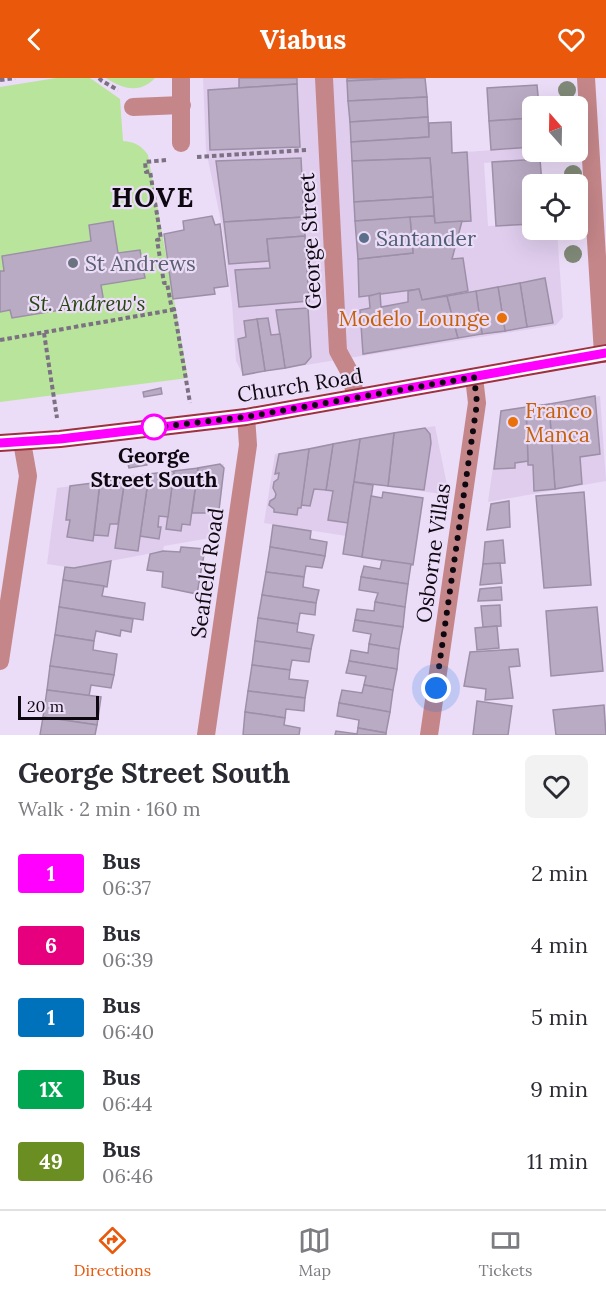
<!DOCTYPE html>
<meta charset="utf-8">
<style>
body{margin:0;font-family:Lora,serif;background:#f2f2f3;color:#2b2b33;height:100vh;display:flex;flex-direction:column;font-size:22px;white-space:nowrap}
*{box-sizing:border-box;margin:0}
p{font-size:20px;color:#7c7c81}
.icon{flex:none;width:33px;height:33px;fill:none;stroke:currentColor;stroke-width:2;stroke-linecap:round;stroke-linejoin:round}
.map{position:relative;height:657px;overflow:hidden}
.drawer{display:flex;flex-direction:column;background:#fff;flex:1}
.drawer>*{flex:none}
.badge{padding:0 12px;border-radius:4px;font-size:21px;line-height:39px}
.needle{width:39px;rotate:340deg}
.tools{position:absolute;left:522px;top:18px;display:grid;gap:12px}
.tools a{display:grid;place-items:center;width:66px;height:66px;border-radius:9px;background:#fff;box-shadow:0 6px 24px #0002;font-size:30px}
.scale{position:absolute;left:18px;bottom:15px;width:81px;box-sizing:border-box;padding-left:6px;border:3px solid #0e0911;border-top:0;font-size:16px;line-height:21px;white-space:nowrap;color:#0e0911;-webkit-text-stroke:4px #ebdcf7;paint-order:stroke}
.you{position:absolute;width:30px;height:30px;margin:-15px;border:4px solid #fff;border-radius:50%;background:#1a73e8;box-shadow:0 0 0 9px #1a73e833}
.map>.badge{position:absolute;translate:-50% -50%;box-shadow:0 0 0 3px #fff}
.round{display:grid;place-items:center;flex:none;width:63px;height:63px;border-radius:9px;background:#f2f2f3}
.head{display:flex;align-items:center;justify-content:space-between;height:102px;padding:0 18px}
h1{font-size:28px;font-weight:800;line-height:45px}
ul{padding:0;list-style:none}
li{display:flex;align-items:center;gap:18px;height:72px;padding:0 18px}
li div{flex:1}
li b{display:block;font-size:22px}
li em{font-style:normal}
li .badge{min-width:66px;font-weight:700;text-align:center}
header{display:flex;justify-content:space-between;align-items:center;height:78px;padding:0 18px;background:#ea580c;color:#fff;font-size:27px;font-weight:800}
.menu{display:flex;justify-content:space-around;align-items:center;height:84px;border-top:2px solid #e1e1e2;background:#fff;font-size:16px;color:#7c7c81}
.menu a{display:grid;justify-items:center;gap:3px}
.menu .active{color:#ea580c}
.map>svg:first-child{display:block}
.built{fill:#e0cdee}
.green{fill:#b9e49b}
.building{fill:#b9abc4;stroke:#9d8fa8;stroke-width:1.5}
.lines{fill:none;stroke-linecap:round;stroke-linejoin:round}
.path{stroke:#7b7183;stroke-width:4;stroke-dasharray:4.5 3;stroke-linecap:butt}
.minor{stroke:#c48689;stroke-width:18}
.major{stroke:#9e3040;stroke-width:18}
.tree{fill:#808978}
.line-casing{stroke:#fff;stroke-width:14}
.line{stroke:#f0f;stroke-width:9}
.walk{stroke:#0e0911;stroke-width:6;stroke-dasharray:0 10.8}
.service-dot{fill:#5c6f8a;stroke:#ebdcf7;stroke-width:2}
.worship-dot{fill:#6b7280;stroke:#ebdcf7;stroke-width:2}
.food-dot{fill:#e8710a;stroke:#ebdcf7;stroke-width:2}
.stop-dot{fill:#fff;stroke:#f0f;stroke-width:3}
.labels{text-anchor:middle;dominant-baseline:central;stroke-width:4.5;stroke-linejoin:round;paint-order:stroke}
.service-label{font-size:21px;fill:#4e5e75;stroke:#ebdcf7;text-anchor:start}
.street-label{font-size:21px;fill:#0e0911;stroke:#ebdcf7}
.worship-label{font-size:21px;fill:#5b616d;stroke:#ebdcf7;text-anchor:start}
.park-label{font-size:21px;font-style:italic;fill:#294511;stroke:#ebdcf7}
.food-label{font-size:21px;fill:#c56008;stroke:#ebdcf7;text-anchor:end}
.stop-label{font-size:21px;font-weight:bold;fill:#0e0911;stroke:#ebdcf7}
.district-label{font-size:27px;font-weight:bold;letter-spacing:1.5px;fill:#0e0911;stroke:#ebdcf7}
</style>
<header><svg class="icon" aria-label="back" viewBox="0 0 24 24"><path d="M15 5l-7 7 7 7"/></svg>Viabus<svg class="icon" aria-label="heart" viewBox="0 0 24 24"><path d="M12 20l-8-8c-3-5 5-10 8-4 3-6 11-1 8 4z"/></svg></header>
<div class="map">
<svg width="606" height="657" viewBox="0 0 606 657">
<rect width="100%" height="100%" fill="#ebdcf7"/>
<g class="built">
<path d="M203 0H425L429 45 451 44 453 75 532 69V74H557V80L484 85 488 148 532 146V152H557L563 239 556 247 243 297 236 283 232 225 222 148 206 72Z"/>
<path d="M600 318 606 403 488 424 501 333Z"/>
<path d="M435 348 449 417 354 404 346 458 264 445 275 376Z"/>
<path d="M224 386 216 459 164 468 163 473 74 490 47 486 57 410Z"/>
</g>
<g class="green">
<path d="M56 0H90L120 21 123 63C135 64 141 67 148 77L188 300 0 324V9Z"/>
<path d="M106 0H155C140 16 122 11 106 0Z"/>
</g>
<g class="building">
<path d="M239 0H297V6L239 10Z"/>
<path d="M347 0H405L347 3Z"/>
<path d="M405 0H425L427 19 348 23 347 3Z"/>
<path d="M297 6 300 69 210 72 208 12Z"/>
<path d="M537 7 539 28H532V40L489 43 487 10Z"/>
<path d="M427 19 428 39 350 44 348 23Z"/>
<path d="M428 39 429 59 351 64 350 44Z"/>
<path d="M532 40V69L491 72 489 43Z"/>
<path d="M451 44 452 75 467 74 471 143 435 145 430 80 352 83 351 64 429 59V45Z"/>
<path d="M301 80 304 139 224 144 216 83Z"/>
<path d="M430 80 433 119 354 124 352 83Z"/>
<path d="M540 81 542 106H532V146L496 148 492 84Z"/>
<path d="M433 119 434 138 355 143 354 124Z"/>
<path d="M212 138 215 147 220 146 228 208 214 210 215 216 173 221 164 156 184 152 183 143Z"/>
<path d="M434 138 435 145 462 143 452 181 463 180 468 213 422 222 419 211 359 219 358 181 413 175 410 139Z"/>
<path d="M304 139 305 158 267 161 269 183 229 186 224 144Z"/>
<path d="M410 139 413 175 358 181 355 143Z"/>
<path d="M113 143 118 175 140 172 145 200 101 207 104 225 12 240 10 232 0 234V193H4L2 178 91 163 89 147Z"/>
<path d="M305 158 309 223 239 229 235 192 270 190 267 161Z"/>
<path d="M545 200 553 245 527 249 520 205Z"/>
<path d="M520 205 527 249 505 253 498 209Z"/>
<path d="M498 209 505 253 482 256 476 213Z"/>
<path d="M419 211 422 222 447 218 458 260 363 276 360 232 370 230 369 218 380 215 381 229 408 224V213Z"/>
<path d="M476 213 482 256 458 260 447 218Z"/>
<path d="M308 230 311 279 305 286 285 290 276 232Z"/>
<path d="M268 240 271 257 280 256 285 290 265 293 257 241Z"/>
<path d="M257 241 265 293 243 297 238 261 246 259 244 243Z"/>
<path d="M161 310 162 316 144 319 143 314Z"/>
<path d="M595 318 600 376 580 379 582 406 555 411 549 326Z"/>
<path d="M549 326 555 411 534 413 533 387H528L526 329Z"/>
<path d="M526 329 528 383 515 385V390L494 391 501 333Z"/>
<path d="M425 350 430 356 431 365 424 412 388 408 394 355Z"/>
<path d="M394 355 388 408 354 404 360 361Z"/>
<path d="M360 361 348 445 328 442 333 413 326 412 333 366Z"/>
<path d="M333 366 326 412 314 411 310 428 301 427 309 371Z"/>
<path d="M309 371 301 430H298L297 437 274 434V431L269 427 270 423 275 420 276 416 273 410 274 404 278 401 279 395 275 396 279 376Z"/>
<path d="M146 382 147 387 129 390 128 386Z"/>
<path d="M220 386 224 390 219 432 208 431 207 435H192L198 390Z"/>
<path d="M198 390 190 447 182 446 181 453 166 451 174 393Z"/>
<path d="M174 393 168 439 159 438 158 449H161L159 461 140 458 149 396Z"/>
<path d="M149 396 138 473 115 470 125 400Z"/>
<path d="M125 400 118 446H110L108 458 94 457 100 404Z"/>
<path d="M100 404 93 463 67 459 70 442H66L70 408Z"/>
<path d="M354 404 373 407 362 479 343 476Z"/>
<path d="M383 414 423 420 413 487 362 479 371 418 382 420Z"/>
<path d="M584 414 591 507 544 510 536 418Z"/>
<path d="M509 423 510 449 487 452 491 426Z"/>
<path d="M273 447 311 453 310 461 327 464 325 478 270 469Z"/>
<path d="M503 462 505 485 483 486 485 464Z"/>
<path d="M181 469 205 471 197 516 162 509 163 494 147 492 150 476 163 473 180 474Z"/>
<path d="M270 469 325 478 322 490 306 488 304 499 266 494Z"/>
<path d="M382 482 411 486 408 506 361 499 364 488 380 491Z"/>
<path d="M111 483 107 509 63 502 65 489 74 490Z"/>
<path d="M500 485 502 505 480 507 483 486Z"/>
<path d="M266 494 304 499 303 509 319 512 316 525 262 517Z"/>
<path d="M361 499 408 506 405 529 375 524 378 515 359 512Z"/>
<path d="M63 502 104 508 102 518 145 525 143 542 59 529Z"/>
<path d="M501 509 502 522 478 523 480 511Z"/>
<path d="M262 517 316 525 315 537 300 535 298 546 258 540Z"/>
<path d="M375 524 405 529 403 549 355 542 357 531 374 533Z"/>
<path d="M500 527 501 548 483 549 481 528Z"/>
<path d="M59 529 133 541 131 554 121 552 120 558 96 553 94 563 55 557Z"/>
<path d="M597 529 603 593 551 598 546 533Z"/>
<path d="M258 540 298 546 297 554 314 557 311 571 255 563Z"/>
<path d="M355 542 403 549 399 571 369 566 371 556 353 553Z"/>
<path d="M497 548 499 570 477 572 475 550Z"/>
<path d="M55 557 94 563 93 572 117 576 114 597 50 588Z"/>
<path d="M255 563 311 571 309 584 292 582 290 592 252 587Z"/>
<path d="M369 566 399 571 397 591 349 583 351 572 368 575Z"/>
<path d="M518 571 520 588 509 589 513 620 485 622 486 611 464 608 470 574Z"/>
<path d="M349 583 397 591 393 612 364 607 366 598 346 595Z"/>
<path d="M252 587 290 592 289 601 308 603 305 620 248 613Z"/>
<path d="M50 588 114 597 111 610 91 607 89 618 47 612Z"/>
<path d="M364 607 393 612 390 634 339 625 342 612 362 615Z"/>
<path d="M47 612 101 619 97 647 43 639Z"/>
<path d="M248 613 305 620 304 633 286 631 285 640 245 634Z"/>
<path d="M477 623 512 628 508 657H473Z"/>
<path d="M339 625 390 634 386 655 358 650 359 642 337 638Z"/>
<path d="M604 627 606 657H556L553 632Z"/>
<path d="M245 634 285 640 284 647 300 650 299 657H243Z"/>
<path d="M43 639 97 647 95 657H40Z"/>
<path d="M358 650 386 655V657H335L336 653 357 656Z"/>
</g>
<g class="lines">
<g class="path">
<path d="M99 0 102 3 118 12"/>
<path d="M0 2 15 0"/>
<path d="M197 79 306 72"/>
<path d="M172 232 174 231 190 325"/>
<path d="M44 255 57 340"/>
<path d="M0 262 172 232 167 205H164L157 162 161 161 150 93 146 94 145 84 166 82"/>
</g>
<g class="minor">
<path d="M324 0 338 273 350 295 356 320"/>
<path d="M586 0 603 276"/>
<path d="M133 29 182 27"/>
<path d="M181 65V0"/>
<path d="M0 583 28 398 22 364"/>
<path d="M206 657 248 367 246 339"/>
<path d="M429 657 477 325 474 299"/>
</g>
<path class="major" d="M0 365 60 361 246 339 606 275"/>
</g>
<g class="tree">
<circle cx="567" cy="12" r="9"/>
<circle cx="573" cy="96" r="9"/>
<circle cx="573" cy="176" r="9"/>
</g>
<g class="lines">
<defs>
<path id="line" d="M0 365 60 361 246 339 606 275"/>
</defs>
<use href="#line" class="line-casing"/>
<use href="#line" class="line"/>
<path class="walk" d="M154 349 149 350 246 339 474 299 477 325 436 610"/>
</g>
<circle class="service-dot" cx="364" cy="160" r="6"/>
<circle class="worship-dot" cx="73" cy="185" r="6"/>
<g class="food-dot">
<circle cx="502" cy="240" r="6"/>
<circle cx="513" cy="344" r="6"/>
</g>
<circle class="stop-dot" cx="154" cy="349" r="12"/>
<g class="labels">
<g class="service-label">
<text x="376" y="160">Santander</text>
</g>
<g class="street-label">
<text transform="translate(310 163) rotate(-93)">George Street</text>
<text transform="translate(300 307) rotate(-9)">Church Road</text>
<text transform="translate(433 475) rotate(-82)">Osborne Villas</text>
<text transform="translate(207 495) rotate(-82)">Seafield Road</text>
</g>
<g class="worship-label">
<text x="85" y="185">St Andrews</text>
</g>
<g class="park-label">
<text x="87" y="225">St. Andrew's</text>
</g>
<g class="food-label">
<text x="490" y="240">Modelo Lounge</text>
<text x="525" y="332" text-anchor="start">Franco<tspan x="525" dy="24">Manca</tspan></text>
</g>
<g class="stop-label">
<text x="154" y="377">George<tspan x="154" dy="24">Street South</tspan></text>
</g>
<g class="district-label">
<text x="153" y="119">HOVE</text>
</g>
</g>
</svg>
<div class="tools">
<a><svg class="needle" viewBox="-14 -14 28 28"><path d="M0-13l5 13h-10z" fill="#e53935"/><path d="M0 13l5-13h-10z" fill="#7c7c81"/></svg></a>
<a><svg class="icon" aria-label="locate" viewBox="0 0 24 24"><circle cx="12" cy="12" r="6"/><path d="M12 2v4M12 18v4M2 12h4M18 12h4"/></svg></a>
</div>
<div class="scale">20 m</div>
<div class="you" style="left:436px;top:610px"></div>
</div>
<section class="drawer">
<div class="head"><div><h1>George Street South</h1><p>Walk · 2 min · 160 m</p></div><a class="round"><svg class="icon" aria-label="heart" viewBox="0 0 24 24"><path d="M12 20l-8-8c-3-5 5-10 8-4 3-6 11-1 8 4z"/></svg></a></div>
<ul>
<li><span class="badge" style="background:#f0f;color:#fff">1</span><div><b>Bus</b><p>06:37</p></div><em>2 min</em></li>
<li><span class="badge" style="background:#e6007e;color:#fff">6</span><div><b>Bus</b><p>06:39</p></div><em>4 min</em></li>
<li><span class="badge" style="background:#0072bc;color:#fff">1</span><div><b>Bus</b><p>06:40</p></div><em>5 min</em></li>
<li><span class="badge" style="background:#00a651;color:#fff">1X</span><div><b>Bus</b><p>06:44</p></div><em>9 min</em></li>
<li><span class="badge" style="background:#6b8e23;color:#fff">49</span><div><b>Bus</b><p>06:46</p></div><em>11 min</em></li>
</ul>
</section>
<nav class="menu">
<a class="active"><svg class="icon" aria-label="directions" viewBox="0 0 24 24"><path d="M12 3l9 9-9 9-9-9zM9 14v-3h6M13 9l2 2-2 2"/></svg>Directions</a>
<a><svg class="icon" aria-label="map" viewBox="0 0 24 24"><path d="M3 6l6-2 6 2 6-2v14l-6 2-6-2-6 2zM9 4v14M15 6v14"/></svg>Map</a>
<a><svg class="icon" aria-label="tickets" viewBox="0 0 24 24"><path d="M3 7h18v10H3zM15 7v10"/></svg>Tickets</a>
</nav>
